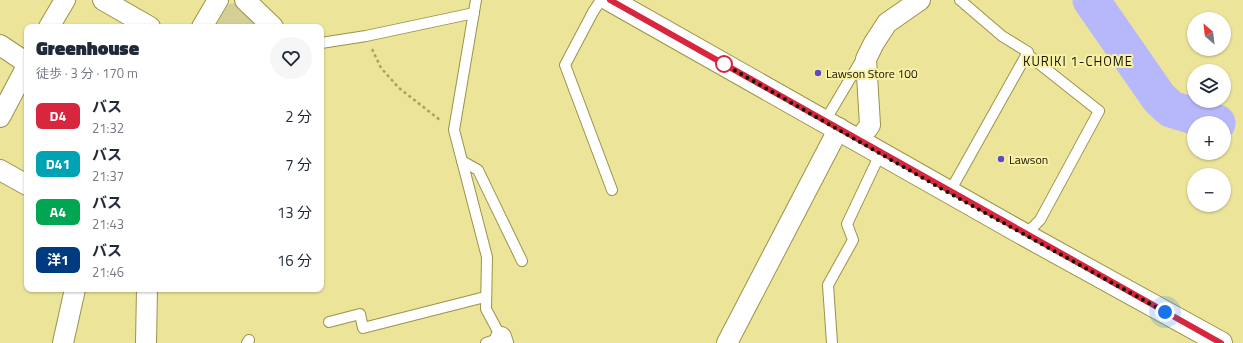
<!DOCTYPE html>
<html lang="ja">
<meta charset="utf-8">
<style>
body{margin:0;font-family:"Titillium Web","Noto Sans JP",sans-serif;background:#f6f6f7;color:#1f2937;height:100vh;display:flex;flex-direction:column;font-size:15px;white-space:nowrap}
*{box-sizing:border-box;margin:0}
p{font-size:13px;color:#747a83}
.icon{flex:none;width:22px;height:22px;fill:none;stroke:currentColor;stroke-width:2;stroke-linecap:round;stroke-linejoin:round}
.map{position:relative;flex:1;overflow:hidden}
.sheet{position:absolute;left:24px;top:24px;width:300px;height:268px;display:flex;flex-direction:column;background:#fff;border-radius:8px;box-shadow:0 1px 3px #0004}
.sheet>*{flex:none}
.badge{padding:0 8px;border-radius:6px;font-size:14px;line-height:26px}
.needle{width:26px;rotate:332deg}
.controls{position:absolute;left:1187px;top:12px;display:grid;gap:8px}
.controls a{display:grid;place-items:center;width:44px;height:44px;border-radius:50%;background:#fff;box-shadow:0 1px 3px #0004;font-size:20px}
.you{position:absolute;width:20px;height:20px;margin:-10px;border:3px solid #fff;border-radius:50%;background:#1a73e8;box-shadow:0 0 0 6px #1a73e833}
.map>.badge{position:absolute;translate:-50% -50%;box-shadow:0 0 0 2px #fff}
.round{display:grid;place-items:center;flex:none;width:42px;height:42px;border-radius:21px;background:#f6f6f7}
.head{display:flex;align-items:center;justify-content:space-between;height:68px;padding:0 12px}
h1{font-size:19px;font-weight:800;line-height:30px}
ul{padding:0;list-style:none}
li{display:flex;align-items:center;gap:12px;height:48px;padding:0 12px}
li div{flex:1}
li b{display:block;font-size:15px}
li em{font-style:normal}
li .badge{min-width:44px;font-weight:700;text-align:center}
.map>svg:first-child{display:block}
.green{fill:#d4cf93}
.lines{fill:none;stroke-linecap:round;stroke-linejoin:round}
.river{stroke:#b7b7fb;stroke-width:37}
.service-casing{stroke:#9b934b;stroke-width:12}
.minor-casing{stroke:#9b934b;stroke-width:22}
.primary-casing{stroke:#9b934b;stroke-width:24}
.path{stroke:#a7a168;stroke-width:2.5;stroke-dasharray:3 3;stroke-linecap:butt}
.service{stroke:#fff;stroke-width:10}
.minor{stroke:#fff;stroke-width:20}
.primary{stroke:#fff;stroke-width:22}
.line-casing{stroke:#fff;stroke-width:9}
.line{stroke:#d7263d;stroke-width:6}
.walk{stroke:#151200;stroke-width:4;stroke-dasharray:0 7.2}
.stop-dot{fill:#fff;stroke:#d7263d;stroke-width:2}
.poi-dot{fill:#5a4bc3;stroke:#f8f1a6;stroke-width:1.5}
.labels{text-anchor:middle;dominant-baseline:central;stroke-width:4;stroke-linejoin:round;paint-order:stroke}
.poi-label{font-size:12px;fill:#151200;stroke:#f8f1a6;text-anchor:start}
.neighbourhood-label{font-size:13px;letter-spacing:1px;fill:#151200;stroke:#f8f1a6}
</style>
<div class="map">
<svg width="1243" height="343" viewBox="0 0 1243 343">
<rect width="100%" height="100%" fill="#ebe499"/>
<path class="green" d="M237 3 263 27H215L229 4Z"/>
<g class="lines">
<path class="river" d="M1091 0 1159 98 1171 109 1217 123"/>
<defs>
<g id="service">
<path d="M476 0 454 130 487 257 486 309 501 337"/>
<path d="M601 0 593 12 565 65 612 190"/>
<path d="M321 43 366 36 474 13"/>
<path d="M825 121 860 62 866 59"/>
<path d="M462 161 478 170 522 261"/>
<path d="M949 193 1028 52 1002 36 960 0"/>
<path d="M1025 235 1040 220 1099 111 1027 54"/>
<path d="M329 322 360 314 363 328 485 297"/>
<path d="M247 343 249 340"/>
<path d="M486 343 501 338"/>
<path d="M832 343 828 285 853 240 847 224 881 152"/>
</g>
<g id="minor">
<path d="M103 0 150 27"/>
<path d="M245 0 273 27"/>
<path d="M49 27 65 0"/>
<path d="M202 27 218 0"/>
<path d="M0 45 27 63"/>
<path d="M0 117 27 66"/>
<path d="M859 140 870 125 866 59 874 43 887 23 920 0"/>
<path d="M0 170 27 185"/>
<path d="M501 337 503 343"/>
<path d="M63 343 75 289"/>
<path d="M146 343 147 289"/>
<path d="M727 343 839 128"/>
</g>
<path id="primary" d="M610 0 1025 235 1221 343"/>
</defs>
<use href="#service" class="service-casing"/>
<use href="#minor" class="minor-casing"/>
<use href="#primary" class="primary-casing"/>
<path class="path" d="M372 49 381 68 399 88 440 120"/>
<use href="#service" class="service"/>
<use href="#minor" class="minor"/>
<use href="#primary" class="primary"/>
</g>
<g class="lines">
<defs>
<path id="line" d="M610 0C813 115 1016 230 1221 343"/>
</defs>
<use href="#line" class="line-casing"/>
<use href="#line" class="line"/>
<path class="walk" d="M724 64 720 62 949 193 1165 312"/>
</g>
<circle class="stop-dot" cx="724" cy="64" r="8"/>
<g class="poi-dot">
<circle cx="818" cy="73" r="4"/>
<circle cx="1001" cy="159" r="4"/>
</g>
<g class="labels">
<g class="poi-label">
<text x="826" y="73">Lawson Store 100</text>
<text x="1009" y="159">Lawson</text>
</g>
<g class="neighbourhood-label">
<text x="1078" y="61">KURIKI 1-CHOME</text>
</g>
</g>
</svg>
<div class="controls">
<a><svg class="needle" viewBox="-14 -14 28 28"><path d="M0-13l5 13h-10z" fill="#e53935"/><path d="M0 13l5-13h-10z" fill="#747a83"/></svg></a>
<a><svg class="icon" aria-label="layers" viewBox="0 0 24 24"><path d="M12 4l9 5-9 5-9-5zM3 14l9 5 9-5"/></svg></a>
<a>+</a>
<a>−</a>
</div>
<div class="you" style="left:1165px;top:312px"></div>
<section class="sheet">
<div class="head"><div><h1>Greenhouse</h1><p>徒歩 · 3 分 · 170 m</p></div><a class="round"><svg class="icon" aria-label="heart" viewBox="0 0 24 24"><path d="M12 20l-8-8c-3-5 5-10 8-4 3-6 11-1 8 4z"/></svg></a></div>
<ul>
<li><span class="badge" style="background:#d7263d;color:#fff">D4</span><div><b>バス</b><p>21:32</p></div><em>2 分</em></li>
<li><span class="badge" style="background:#00a3b4;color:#fff">D41</span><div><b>バス</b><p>21:37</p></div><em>7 分</em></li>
<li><span class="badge" style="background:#00a651;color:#fff">A4</span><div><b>バス</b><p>21:43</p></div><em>13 分</em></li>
<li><span class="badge" style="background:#003b80;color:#fff">洋1</span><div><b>バス</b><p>21:46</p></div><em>16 分</em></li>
</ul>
</section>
</div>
